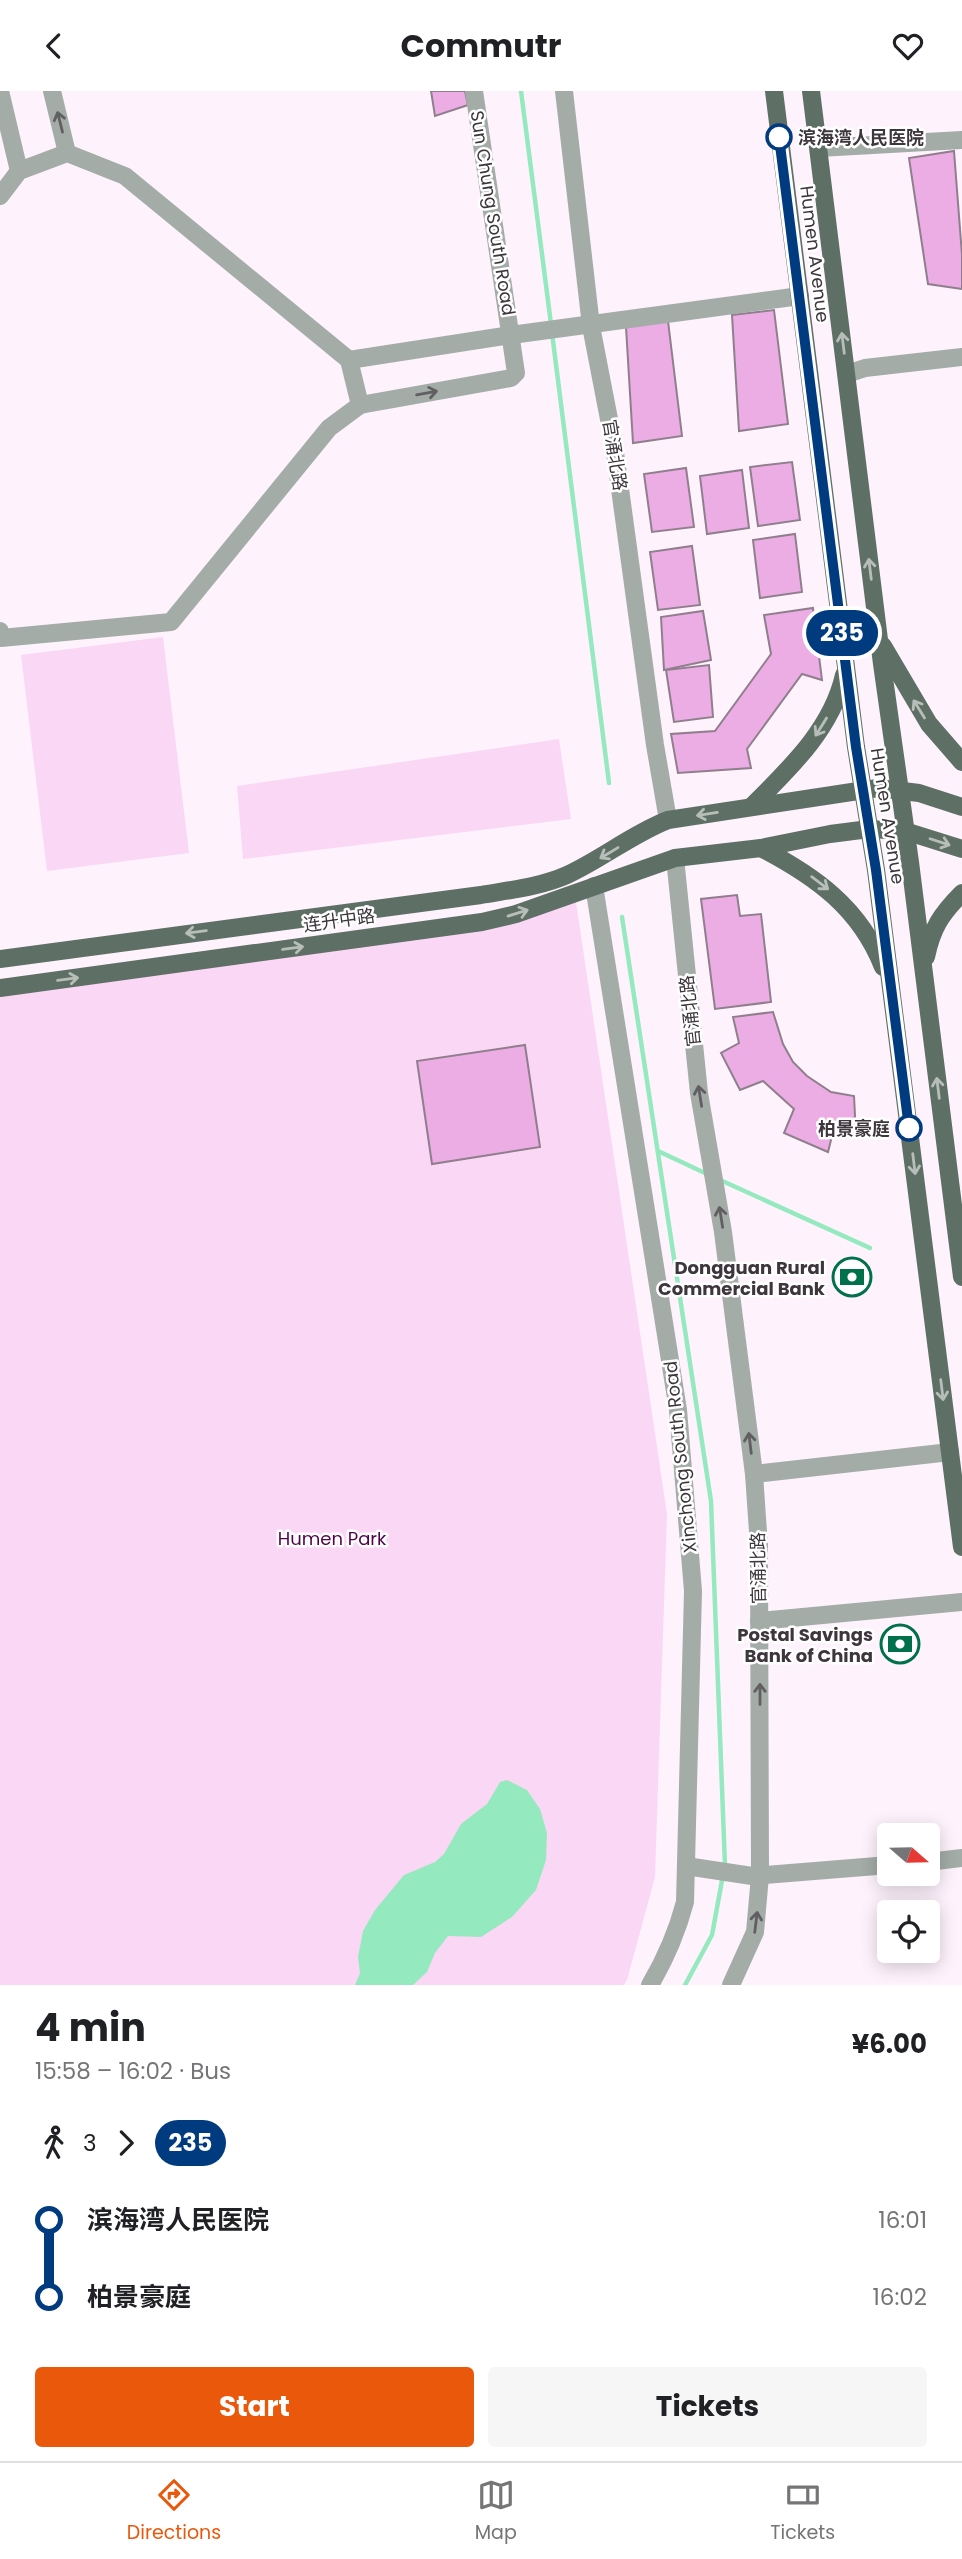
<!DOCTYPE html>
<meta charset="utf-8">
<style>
body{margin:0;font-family:Poppins,"Noto Sans SC",sans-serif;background:#f6f6f6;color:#202124;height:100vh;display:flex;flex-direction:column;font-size:26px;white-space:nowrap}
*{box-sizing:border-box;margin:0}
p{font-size:23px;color:#757577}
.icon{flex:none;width:38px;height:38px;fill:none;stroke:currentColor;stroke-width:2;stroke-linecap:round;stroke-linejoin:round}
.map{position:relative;height:1894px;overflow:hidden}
.side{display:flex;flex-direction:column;background:#fff;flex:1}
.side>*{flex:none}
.badge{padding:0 14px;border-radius:23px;font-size:24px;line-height:46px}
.needle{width:46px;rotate:110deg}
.fabs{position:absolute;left:877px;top:1732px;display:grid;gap:14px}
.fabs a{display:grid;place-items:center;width:63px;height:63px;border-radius:7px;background:#fff;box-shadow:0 4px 18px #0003;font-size:35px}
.map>.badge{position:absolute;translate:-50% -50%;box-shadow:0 0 0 4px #fff}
.legs{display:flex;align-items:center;gap:10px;height:77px;padding:0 35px;font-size:23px}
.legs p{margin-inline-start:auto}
.overview{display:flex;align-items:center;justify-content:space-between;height:119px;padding:0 35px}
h1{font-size:38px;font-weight:700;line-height:52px}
.primary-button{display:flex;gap:14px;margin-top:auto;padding:14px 35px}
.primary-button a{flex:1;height:80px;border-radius:7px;background:#ea580c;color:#fff;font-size:28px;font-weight:700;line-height:80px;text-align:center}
.primary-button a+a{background:#f6f6f6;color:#202124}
ul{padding:0 35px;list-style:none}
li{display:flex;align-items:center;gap:24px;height:77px;font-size:26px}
li i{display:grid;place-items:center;width:10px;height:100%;margin:0 9px;background:currentColor}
li i::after{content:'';width:18px;height:18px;margin:-9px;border:5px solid;border-radius:50%;background:#fff}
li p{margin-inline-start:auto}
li:first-child i{background:linear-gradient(#0000 50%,currentColor 0)}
li:last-child i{background:linear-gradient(currentColor 50%,#0000 0)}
header{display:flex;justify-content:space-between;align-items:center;height:91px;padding:0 35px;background:#fff;font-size:32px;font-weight:700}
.tab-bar{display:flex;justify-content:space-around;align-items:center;height:98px;border-top:2px solid #e0e0e0;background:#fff;font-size:19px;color:#757577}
.tab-bar a{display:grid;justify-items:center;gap:4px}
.tab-bar .selected{color:#ea580c}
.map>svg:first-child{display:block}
.green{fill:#fbd7f6}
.water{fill:#94e9be}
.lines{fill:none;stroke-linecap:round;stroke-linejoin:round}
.stream{stroke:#94e9be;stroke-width:4.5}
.building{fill:#ecade4;stroke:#8f7f8d;stroke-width:2}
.minor{stroke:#a3aca7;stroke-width:18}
.major{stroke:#5e6f65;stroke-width:18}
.oneway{stroke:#615f61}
.oneway2{stroke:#b7beba}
.line-1-casing{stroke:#fff;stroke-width:16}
.line-1{stroke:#003b80;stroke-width:10}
.stop-1-dot{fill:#fff;stroke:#003b80;stroke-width:3.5}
.labels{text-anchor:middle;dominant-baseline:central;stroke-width:5;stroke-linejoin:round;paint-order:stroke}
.stop-label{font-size:18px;font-weight:bold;fill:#3d363c;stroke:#fff;text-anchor:start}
.street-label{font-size:18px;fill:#3d363c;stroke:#fff}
.poi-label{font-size:18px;font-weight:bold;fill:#3d363c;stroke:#fff;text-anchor:end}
.park-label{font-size:18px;fill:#50024b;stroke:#fff}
</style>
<header><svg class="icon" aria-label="back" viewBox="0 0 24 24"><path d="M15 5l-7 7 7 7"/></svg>Commutr<svg class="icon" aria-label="heart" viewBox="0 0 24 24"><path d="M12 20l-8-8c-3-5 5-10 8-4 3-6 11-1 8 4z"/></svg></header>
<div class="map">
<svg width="962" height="1894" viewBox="0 0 962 1894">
<rect width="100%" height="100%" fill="#fef2fc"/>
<g class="green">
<path d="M163 546 189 762 47 780 21 564Z"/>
<path d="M559 648 571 728 243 768 237 695Z"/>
<path d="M576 811 667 1423 655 1786 627 1889 624 1894H0V891Z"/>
</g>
<path class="water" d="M507 1689 527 1699 540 1718 547 1742 546 1769 536 1799 512 1826 481 1846 448 1845 435 1862 427 1881 413 1894H355L360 1882 358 1866 363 1840 375 1819 404 1784 435 1771 444 1763 461 1733 487 1713 500 1691Z"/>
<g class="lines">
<g class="stream">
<path d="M521 0 551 233"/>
<path d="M552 242 609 692"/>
<path d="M622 826 711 1410 725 1775"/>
<path d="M658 1060 707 1083"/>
<path d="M718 1088 870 1157"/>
<path d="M685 1894 712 1844 723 1784"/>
</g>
</g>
<g class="building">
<path d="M431 0H465L468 14 435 25Z"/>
<path d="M954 60 962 164V198L928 193 909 67Z"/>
<path d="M774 219 788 333 739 340 732 224Z"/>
<path d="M668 230 682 345 633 352 626 236Z"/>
<path d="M792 371 800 429 758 435 750 376Z"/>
<path d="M686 377 694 436 652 441 644 383Z"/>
<path d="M742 379 749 437 707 443 700 385Z"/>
<path d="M795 443 802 501 760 507 753 449Z"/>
<path d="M692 455 700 514 658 519 650 461Z"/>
<path d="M813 517 822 589 802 583 747 658 751 677 678 682 671 643 715 640 771 563 764 524Z"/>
<path d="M703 520 711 569 664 579 661 526Z"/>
<path d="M709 574 713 626 674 631 666 579Z"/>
<path d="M737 804 740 825 761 823 771 911 715 918 701 808Z"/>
<path d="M773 921 783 953 793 971 807 985 831 1001 854 1005 856 1044 833 1041 828 1061 784 1042 794 1018 763 990 740 999 721 962 739 952 733 926Z"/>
<path d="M525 954 540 1056 432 1073 417 970Z"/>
</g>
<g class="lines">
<g class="minor">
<path d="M0 0 19 80"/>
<path d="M52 0 67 62"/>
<path d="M564 0 591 235 614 354 655 654 668 729"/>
<path d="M819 57 962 49"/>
<path d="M0 105 19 80 67 62 125 85 349 269 360 314 329 337 171 531 1 547 0 540"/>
<path d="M349 269 511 244 800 205"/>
<path d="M847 283 865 277 962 266"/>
<path d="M360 314 511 287 516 282 474 0"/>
<path d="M675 767 699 1002 723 1141 754 1383 759 1455 760 1785 755 1841 731 1894"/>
<path d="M594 795 678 1319 693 1500 685 1811C677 1841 666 1867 650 1894"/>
<path d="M754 1383 950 1361"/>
<path d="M759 1530 962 1511"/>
<path d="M928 1771 962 1767"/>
<path d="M686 1775 752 1785 889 1774"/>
</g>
<g class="major">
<path d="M774 0 856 656 876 779 962 1456"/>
<path d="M811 0 882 573 910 771 962 1186"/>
<path d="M883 555 929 633 962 671"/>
<path d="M751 716C789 678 832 638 844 584"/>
<path d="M761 757C815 785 860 817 883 876"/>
<path d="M926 866C932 837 941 823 962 802"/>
<path d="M0 868 481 804C509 799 540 796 567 784 602 768 632 743 668 729L878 697 919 702 962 716"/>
<path d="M0 897 482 831 516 823 675 767 761 757 830 743 869 738 905 740 962 758"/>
</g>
</g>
<defs><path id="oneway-shaft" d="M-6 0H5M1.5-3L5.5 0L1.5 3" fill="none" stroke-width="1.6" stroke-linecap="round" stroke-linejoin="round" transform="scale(1.75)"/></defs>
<g class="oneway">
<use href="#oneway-shaft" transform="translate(60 31) rotate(-104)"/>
<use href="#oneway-shaft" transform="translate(427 302) rotate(-10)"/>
<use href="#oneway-shaft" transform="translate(700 1005) rotate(-99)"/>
<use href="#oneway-shaft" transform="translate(721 1126) rotate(-99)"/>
<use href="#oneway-shaft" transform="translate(750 1352) rotate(-97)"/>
<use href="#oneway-shaft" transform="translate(760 1603) rotate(-90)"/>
<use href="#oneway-shaft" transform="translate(756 1831) rotate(-83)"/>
</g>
<g class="oneway2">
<use href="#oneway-shaft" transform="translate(843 252) rotate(-97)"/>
<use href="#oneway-shaft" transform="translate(870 478) rotate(-97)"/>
<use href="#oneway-shaft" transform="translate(919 618) rotate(-122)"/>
<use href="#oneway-shaft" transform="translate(821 636) rotate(122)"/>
<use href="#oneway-shaft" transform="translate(707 723) rotate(171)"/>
<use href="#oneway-shaft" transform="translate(940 751) rotate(18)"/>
<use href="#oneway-shaft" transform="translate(609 762) rotate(149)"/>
<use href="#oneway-shaft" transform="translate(820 792) rotate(37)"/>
<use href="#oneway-shaft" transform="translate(518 822) rotate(-17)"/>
<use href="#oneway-shaft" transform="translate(196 841) rotate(172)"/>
<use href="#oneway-shaft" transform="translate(293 857) rotate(-8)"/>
<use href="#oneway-shaft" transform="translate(68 888) rotate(-8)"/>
<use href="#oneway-shaft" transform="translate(938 997) rotate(-97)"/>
<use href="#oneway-shaft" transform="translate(914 1073) rotate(83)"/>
<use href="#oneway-shaft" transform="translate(942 1299) rotate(83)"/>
</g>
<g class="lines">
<defs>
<path id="line-1" d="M779 46 856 656 876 779 909 1037"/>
</defs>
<use href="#line-1" class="line-1-casing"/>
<use href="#line-1" class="line-1"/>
</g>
<defs>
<symbol id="bank-ring" viewBox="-11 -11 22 22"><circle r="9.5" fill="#fff" stroke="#00714a" stroke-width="1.5"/><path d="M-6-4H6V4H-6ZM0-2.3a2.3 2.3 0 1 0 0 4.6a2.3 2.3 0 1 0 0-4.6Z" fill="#00714a"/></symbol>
</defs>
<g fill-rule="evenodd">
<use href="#bank-ring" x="830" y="1164" width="44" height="44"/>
<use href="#bank-ring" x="878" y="1531" width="44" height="44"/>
</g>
<g class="stop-1-dot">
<circle cx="779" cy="46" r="12"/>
<circle cx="909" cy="1037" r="12"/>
</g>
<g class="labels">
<g class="stop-label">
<text x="798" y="46">滨海湾人民医院</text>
<text x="890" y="1037" text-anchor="end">柏景豪庭</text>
</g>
<g class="street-label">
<text transform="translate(493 122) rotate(81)">Sun Chung South Road</text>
<text transform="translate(815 163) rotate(83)">Humen Avenue</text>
<text transform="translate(615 364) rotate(81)">官涌北路</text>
<text transform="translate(888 725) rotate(81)">Humen Avenue</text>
<text transform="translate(339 829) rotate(-8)">连升中路</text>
<text transform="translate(690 920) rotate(-96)">官涌北路</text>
<text transform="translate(680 1366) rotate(-96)">Xinchong South Road</text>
<text transform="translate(758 1477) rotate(-91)">官涌北路</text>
</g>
<g class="poi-label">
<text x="825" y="1176">Dongguan Rural<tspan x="825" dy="21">Commercial Bank</tspan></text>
<text x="873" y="1543">Postal Savings<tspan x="873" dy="21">Bank of China</tspan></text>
</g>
<g class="park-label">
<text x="332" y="1447">Humen Park</text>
</g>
</g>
</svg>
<div class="fabs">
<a><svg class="needle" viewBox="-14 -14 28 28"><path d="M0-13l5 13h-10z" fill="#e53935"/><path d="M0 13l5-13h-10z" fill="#757577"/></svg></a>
<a><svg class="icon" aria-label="locate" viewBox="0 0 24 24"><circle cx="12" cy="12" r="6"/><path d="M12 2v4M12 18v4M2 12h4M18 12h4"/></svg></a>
</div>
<b class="badge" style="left:842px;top:542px;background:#003b80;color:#fff">235</b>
</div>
<section class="side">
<div class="overview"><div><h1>4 min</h1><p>15:58 – 16:02 · Bus</p></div><b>¥6.00</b></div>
<div class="legs"><svg class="icon" aria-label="walk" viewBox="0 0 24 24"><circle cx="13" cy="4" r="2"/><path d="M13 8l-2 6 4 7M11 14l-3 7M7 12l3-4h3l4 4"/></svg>3<svg class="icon" aria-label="forward" viewBox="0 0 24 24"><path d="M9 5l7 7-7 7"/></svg><b class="badge" style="background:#003b80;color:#fff">235</b></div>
<ul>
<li><i style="color:#003b80"></i><b>滨海湾人民医院</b><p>16:01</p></li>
<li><i style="color:#003b80"></i><b>柏景豪庭</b><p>16:02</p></li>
</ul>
<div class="primary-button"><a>Start</a><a>Tickets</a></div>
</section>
<nav class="tab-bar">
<a class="selected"><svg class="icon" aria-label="directions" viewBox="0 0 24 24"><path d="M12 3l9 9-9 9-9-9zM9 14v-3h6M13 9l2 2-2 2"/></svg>Directions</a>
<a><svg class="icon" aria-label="map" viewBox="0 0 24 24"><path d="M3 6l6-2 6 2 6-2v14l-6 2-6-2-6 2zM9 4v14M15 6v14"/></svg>Map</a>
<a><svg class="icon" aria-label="tickets" viewBox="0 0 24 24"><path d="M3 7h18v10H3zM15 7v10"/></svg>Tickets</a>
</nav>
